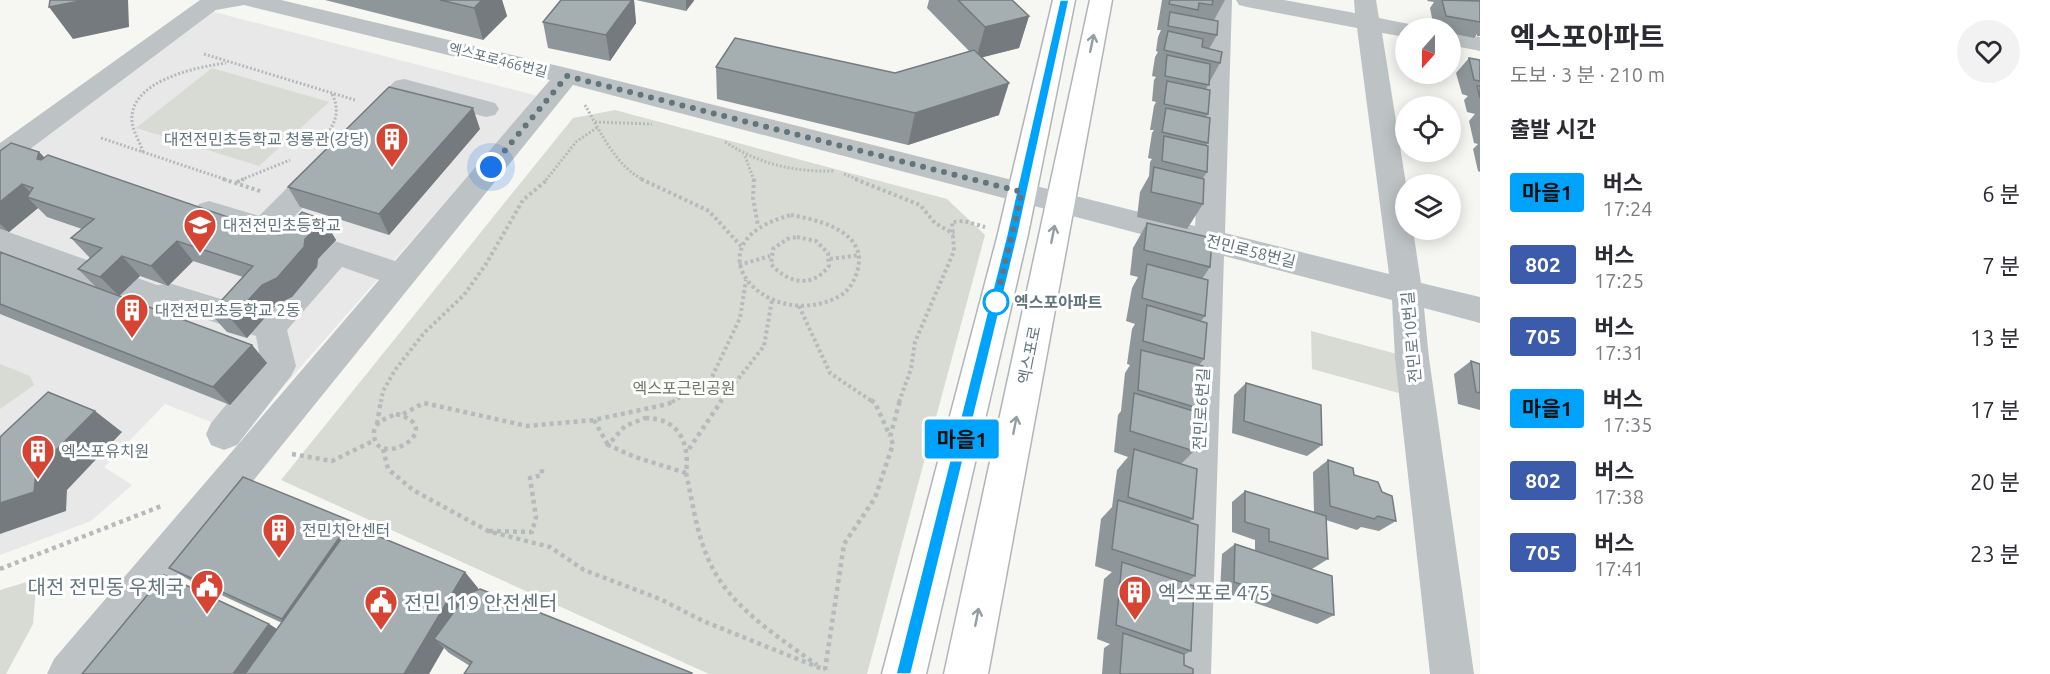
<!DOCTYPE html>
<html lang="ko">
<meta charset="utf-8">
<style>
body{margin:0;font-family:Ubuntu,"Noto Sans KR",sans-serif;background:#f2f2f3;color:#2b2b33;height:100vh;display:flex;flex-direction:column;font-size:22px;white-space:nowrap}
*{box-sizing:border-box;margin:0}
p{font-size:20px;color:#7c7c81}
.icon{flex:none;width:33px;height:33px;fill:none;stroke:currentColor;stroke-width:2;stroke-linecap:round;stroke-linejoin:round}
.map{position:relative;flex:1;overflow:hidden}
.side{display:flex;flex-direction:column;background:#fff;width:570px}
.side>*{flex:none}
.badge{padding:0 12px;border-radius:4px;font-size:21px;line-height:39px}
.needle{width:39px;rotate:201deg}
.fabs{position:absolute;left:1395px;top:18px;display:grid;gap:12px}
.fabs a{display:grid;place-items:center;width:66px;height:66px;border-radius:50%;background:#fff;box-shadow:0 3px 15px #0003;font-size:30px}
.you{position:absolute;width:30px;height:30px;margin:-15px;border:4px solid #fff;border-radius:50%;background:#1a73e8;box-shadow:0 0 0 9px #1a73e833}
.map>.badge{position:absolute;translate:-50% -50%;box-shadow:0 0 0 3px #fff}
h2{padding:0 30px;font-size:22px;line-height:54px}
.round{display:grid;place-items:center;flex:none;width:63px;height:63px;border-radius:32px;background:#f2f2f3}
.headline{display:flex;align-items:center;justify-content:space-between;height:102px;padding:0 30px}
h1{font-size:28px;font-weight:700;line-height:45px}
ul{padding:0;list-style:none}
li{display:flex;align-items:center;gap:18px;height:72px;padding:0 30px}
li div{flex:1}
li b{display:block;font-size:22px}
li em{font-style:normal}
li .badge{min-width:66px;font-weight:700;text-align:center}
main{display:flex;flex:1;min-height:0}
.map>svg:first-child{display:block}
.built{fill:#e7e8e7}
.green{fill:#d7dbd3}
.lines{fill:none;stroke-linecap:round;stroke-linejoin:round}
.major-casing{stroke:#afb5b8;stroke-width:3}
.path-far2{stroke:#b6babc;stroke-width:3;stroke-dasharray:2 2;stroke-linecap:butt}
.path-far1{stroke:#b6babc;stroke-width:4;stroke-dasharray:3 3;stroke-linecap:butt}
.path{stroke:#b6babc;stroke-width:4.5;stroke-dasharray:4 4;stroke-linecap:butt}
.minor{fill:#bdc3c5;fill-rule:evenodd}
.major{fill:#fff;fill-rule:evenodd}
.wall{fill:#8e9699}
.shaded-wall{fill:#747a7d}
.building{fill:#a5afb2;stroke:#747a7d;stroke-width:1.5}
.oneway{stroke:#929ea3}
.line{fill:#00a3fb;stroke:#fff;stroke-width:1.5}
.walk{stroke:#63757c;stroke-width:6;stroke-dasharray:0 10.8}
.stop-dot{fill:#fff;stroke:#00a3fb;stroke-width:3}
.labels{text-anchor:middle;dominant-baseline:central;stroke-width:6;stroke-linejoin:round;paint-order:stroke}
.far-street-label{font-size:14px;fill:#63757c;stroke:#fff}
.poi-label{font-size:16px;fill:#63757c;stroke:#fff;text-anchor:start}
.street-label{font-size:16px;fill:#63757c;stroke:#fff}
.stop-label{font-size:16px;font-weight:bold;fill:#63757c;stroke:#fff;text-anchor:start}
.park-label{font-size:16px;fill:#6c7a66;stroke:#fff}
.near-poi-label{font-size:20px;fill:#63757c;stroke:#fff;text-anchor:start}
</style>
<main>
<div class="map">
<svg width="1480" height="674" viewBox="0 0 1480 674">
<rect width="100%" height="100%" fill="#f6f6f3"/>
<path class="built" d="M214 12 538 96 242 434 165 404 104 467 132 485 91 521 0 555V170Z"/>
<g class="green">
<path d="M212 68 329 102 259 166 136 128Z"/>
<path d="M615 110 947 199 985 235 867 674H709L281 480 573 118Z"/>
<path d="M1311 331 1412 358 1417 398 1312 369Z"/>
<path d="M0 364 30 376 34 385 0 409Z"/>
<path d="M40 578 36 587 33 624 6 674H0V590Z"/>
</g>
<g class="lines">
<defs>
<g id="major">
<path d="M1053 0H1075L1028 234 926 674H882L998 234Z"/>
<path d="M1090 0H1112L988 674H944Z"/>
</g>
</defs>
<use href="#major" class="major-casing"/>
<g class="path-far2">
<path d="M204 54 355 100"/>
<path d="M585 105C600 131 616 167 644 180"/>
<path d="M595 122 652 124"/>
<path d="M101 138 227 180"/>
<path d="M725 142C760 164 792 172 834 171"/>
<path d="M320 143C333 128 342 113 332 94"/>
<path d="M143 152C140 142 133 132 132 121 129 81 196 67 226 63"/>
<path d="M745 156 754 180"/>
<path d="M844 174 859 180"/>
<path d="M241 180 290 160"/>
<path d="M546 180 576 142 598 127"/>
</g>
<g class="path-far1">
<path d="M223 179 263 192"/>
<path d="M641 179 709 211 741 246"/>
<path d="M754 179 753 198 758 226"/>
<path d="M855 179 920 205 935 223 954 234"/>
<path d="M237 182 244 179"/>
<path d="M791 215C819 220 870 232 857 272 854 282 848 292 838 297 766 334 684 243 791 215Z"/>
<path d="M797 237 816 241 828 253 829 266C813 288 788 284 771 264L773 249 787 239Z"/>
<path d="M830 259 860 255"/>
<path d="M739 265 770 256"/>
<path d="M799 306 830 373 873 402"/>
<path d="M381 402 383 391 395 370 424 333 464 295 486 264 523 200 548 179"/>
<path d="M672 402 711 379 740 318 746 280"/>
<path d="M720 402 764 346 772 300"/>
<path d="M899 402 911 369 915 342 954 251 952 222 964 221 985 227"/>
</g>
<g class="path">
<path d="M871 400 875 403 890 436"/>
<path d="M396 414C451 428 375 472 374 434 373 422 387 418 396 414Z"/>
<path d="M403 414 424 403 527 426 594 420 668 404 675 400"/>
<path d="M645 418C679 418 690 443 686 473L635 457 608 445 625 426Z"/>
<path d="M594 420 608 445"/>
<path d="M377 424 381 400"/>
<path d="M383 449 388 469 413 490 488 531 550 547 584 570 660 599 703 621 825 670"/>
<path d="M689 449 722 400"/>
<path d="M292 454 332 461 373 441"/>
<path d="M686 473C693 504 697 538 712 567 733 609 780 638 817 665"/>
<path d="M489 531 532 532 536 517 530 478 542 475V466"/>
<path d="M0 569 164 505"/>
<path d="M825 670 844 544 875 498 893 444 890 437 900 400"/>
</g>
<g class="minor">
<path d="M200 0H281L567 68 1195 226 1210 0H1232L1225 233 1389 274 1357 28 1247 7 1239 5 1236 0H1284L1355 13 1354 0H1376L1379 18 1414 25 1417 28H1406V37L1382 33 1406 184V230H1413L1421 283 1480 297V323L1424 308 1429 358 1474 674H1430L1395 358 1392 300 1224 256 1211 674H1167L1194 248 573 85 97 674H47L54 659 379 280 342 267 287 330 296 366 291 376 237 445 224 450 211 445 206 434 211 423 261 363 256 336 172 308 156 310 145 307 0 252V229L157 285 172 284 263 312 314 257 199 218 194 211 199 204 209 201 259 216 316 159 326 156 336 159 340 166 336 173 286 225 395 261 550 80 244 5 216 10 10 164 0 166V143Z"/>
<path d="M1450 31 1480 37V51L1450 45Z"/>
<path d="M404 79 495 103 499 109 495 115 486 117 409 97C396 111 383 133 362 127L358 121 362 115 395 81Z"/>
</g>
<use href="#major" class="major"/>
</g>
<g class="wall">
<path d="M325 0H502L507 16 483 40Z"/>
<path d="M561 0H634L636 23 610 61 548 48 543 22Z"/>
<path d="M636 0H694V1L686 11Z"/>
<path d="M929 0H1012L1029 16 1019 48 982 57 999 115 908 145 717 99 716 67 895 73 969 51 927 8Z"/>
<path d="M1162 0H1225L1214 20 1217 35 1209 49 1220 63 1209 83 1206 89 1208 114 1206 117 1208 143 1206 146 1207 172 1203 178V204L1187 229 1137 217 1140 192 1149 176 1150 162 1152 159 1148 158 1152 133 1154 130H1150L1154 106 1156 102 1152 101 1154 80 1156 77 1152 76 1155 57 1158 52 1156 51 1158 37 1161 30H1157Z"/>
<path d="M1428 0H1480V36H1477V34L1474 38 1450 33V28H1434L1430 8 1434 2 1427 1Z"/>
<path d="M1469 58 1480 60V172L1478 171 1473 149 1478 144 1474 143 1469 121 1475 114 1467 112 1464 100 1468 96 1462 94 1456 73Z"/>
<path d="M480 129 389 235 300 207 288 187Z"/>
<path d="M0 151 39 152 45 158 280 235 324 220 336 240 318 259 317 267 292 297 277 304 247 338 227 332 210 313 243 277 193 261 168 286 140 276 119 296 252 345 267 363 230 405 0 314V252L96 287 78 269 90 258 71 238 82 229 47 217 38 208 9 232 0 229Z"/>
<path d="M1147 223 1210 267 1202 279 1205 316 1201 321 1204 359 1199 365 1201 409 1197 414 1194 451 1181 464 1193 519 1189 522 1195 576 1186 583 1191 651 1184 655V665L1193 674H1102L1104 648 1110 644 1097 639 1104 579 1112 572 1095 566 1101 519 1112 507 1117 470 1128 457 1114 452 1118 415 1121 411 1125 373 1130 365 1127 364 1132 329 1135 324 1126 321 1132 288 1138 277 1130 275 1133 248Z"/>
<path d="M1471 361 1480 364V410L1458 404 1454 374Z"/>
<path d="M1246 383 1322 445 1307 456 1232 433 1234 395Z"/>
<path d="M1328 460 1354 475 1396 521 1379 531 1361 527 1357 530 1326 520 1328 559 1312 569 1334 615 1317 624 1220 591 1222 554 1235 544 1255 551V540L1232 532V502L1245 491 1314 512 1313 472Z"/>
<path d="M358 528 478 588V590L692 673 470 666 449 653 444 648 82 674 269 624 277 629 282 623 191 581 169 568Z"/>
</g>
<g class="shaded-wall">
<path d="M85 0H128L129 27 73 39 49 7Z"/>
<path d="M482 0H502L507 16 483 40 474 8Z"/>
<path d="M632 0H634L636 23 610 61 606 35Z"/>
<path d="M686 0H694L686 11Z"/>
<path d="M1029 16 1019 48 976 59 985 27Z"/>
<path d="M1009 83 999 115 908 145 915 113Z"/>
<path d="M473 108 480 129 389 235 379 214Z"/>
<path d="M39 152 58 172 37 159Z"/>
<path d="M22 184 38 200 27 197 38 208 9 232 0 224V202Z"/>
<path d="M324 220 336 240 318 259 317 267 292 297 277 304 247 338 231 319 262 285Z"/>
<path d="M177 241 193 261 168 286 151 266Z"/>
<path d="M122 256 140 276 119 296 100 277Z"/>
<path d="M252 345 267 363 230 405 213 387Z"/>
<path d="M95 411 122 432 67 490 66 511 0 534V503L36 470Z"/>
<path d="M351 521 366 536 300 631 282 619Z"/>
<path d="M465 572 478 588 445 646 434 639 444 648 429 674H404Z"/>
<path d="M269 624 292 639 268 674H233Z"/>
</g>
<g class="building">
<path d="M50 0H85L49 7Z"/>
<path d="M440 0H482L474 8Z"/>
<path d="M561 0H632L606 35 543 22Z"/>
<path d="M958 0H1012L1029 16 985 27Z"/>
<path d="M1170 0H1213L1212 5 1199 3 1198 10 1169 4Z"/>
<path d="M1442 0 1480 1V22L1446 16Z"/>
<path d="M1170 12 1218 21 1217 35 1168 26Z"/>
<path d="M1168 31 1203 39 1202 47 1222 52 1220 63 1164 50Z"/>
<path d="M735 38 895 73 974 50 1009 83 915 113 716 67Z"/>
<path d="M1167 55 1210 64 1209 85 1165 76Z"/>
<path d="M1469 58 1480 60V81L1474 80Z"/>
<path d="M1167 81 1210 90 1208 114 1164 104Z"/>
<path d="M1477 86H1480V98Z"/>
<path d="M389 87 473 108 379 214 288 187Z"/>
<path d="M1166 108 1210 118 1208 143 1162 132Z"/>
<path d="M1164 136 1208 146 1207 172 1162 161Z"/>
<path d="M11 143 39 152 37 159 41 160 48 155 280 235 302 212 324 220 305 239 304 247 277 278 262 285 231 319 210 313 253 266 177 241 151 266 122 256 100 277 78 269 102 248 71 238 94 219 27 197 33 188 22 184 0 202V151Z"/>
<path d="M1154 167 1204 179 1203 204 1151 192Z"/>
<path d="M1147 223 1212 238 1210 267 1144 250Z"/>
<path d="M0 252 252 345 213 387 0 304Z"/>
<path d="M1147 264 1208 280 1205 316 1142 298Z"/>
<path d="M1147 305 1207 323 1204 359 1143 341Z"/>
<path d="M1141 350 1203 366 1201 409 1138 390Z"/>
<path d="M1471 361 1480 364V393L1476 392Z"/>
<path d="M1246 383 1321 405 1322 445 1244 421Z"/>
<path d="M48 392 95 411 36 470 34 492 0 503V437Z"/>
<path d="M1134 393 1197 412 1194 451 1130 431Z"/>
<path d="M1134 449 1197 469 1193 519 1128 497Z"/>
<path d="M1328 460 1353 468 1354 475 1378 482 1382 492 1392 496 1396 521 1378 516 1374 519 1330 506Z"/>
<path d="M243 477 351 521 282 619 169 568Z"/>
<path d="M1245 491 1326 516 1328 559 1269 541V529L1245 522Z"/>
<path d="M1118 500 1198 525 1195 576 1112 549Z"/>
<path d="M351 525 465 572 404 674H245Z"/>
<path d="M1235 544 1332 576 1334 615 1234 582Z"/>
<path d="M1122 562 1194 586 1191 651 1116 625Z"/>
<path d="M164 575 269 624 233 674H82Z"/>
<path d="M480 589 692 673 691 674H464L472 662 434 639 467 594Z"/>
<path d="M1123 633 1184 654V665L1193 669V674H1120Z"/>
</g>
<defs><path id="oneway-shaft" d="M-6 0H5M1.5-3L5.5 0L1.5 3" fill="none" stroke-width="1.6" stroke-linecap="round" stroke-linejoin="round" transform="scale(1.5)"/></defs>
<g class="oneway">
<use href="#oneway-shaft" transform="translate(1092 43) rotate(-78)"/>
<use href="#oneway-shaft" transform="translate(1053 234) rotate(-79)"/>
<use href="#oneway-shaft" transform="translate(1015 425) rotate(-79)"/>
<use href="#oneway-shaft" transform="translate(977 617) rotate(-79)"/>
</g>
<path class="line" d="M1060 0H1069L1018 234 911 674H896L1007 234Z"/>
<g class="lines">
<path class="walk" d="M491 167 567 76 1022 192 996 302"/>
</g>
<defs>
<symbol id="building-pin" viewBox="-11 -11 22 30"><path d="M0 17L-7.5 6A9.5 9.5 0 1 1 7.5 6Z" fill="#d64433" stroke="#fff"/><path d="M-4-6H4V6H1V3H-1V6H-4ZM-2.5-4.3h1.7v1.8h-1.7ZM.8-4.3h1.7v1.8H.8ZM-2.5-1h1.7V.8h-1.7ZM.8-1h1.7V.8H.8Z" fill="#fff"/></symbol>
<symbol id="school-pin" viewBox="-11 -11 22 30"><path d="M0 17L-7.5 6A9.5 9.5 0 1 1 7.5 6Z" fill="#d64433" stroke="#fff"/><path d="M0-5L7-2L0 1L-7-2ZM-4 1L0 2.5L4 1V4Q0 6-4 4Z" fill="#fff"/></symbol>
<symbol id="civic-pin" viewBox="-11 -11 22 30"><path d="M0 17L-7.5 6A9.5 9.5 0 1 1 7.5 6Z" fill="#d64433" stroke="#fff"/><path d="M-.6-6.5H3V-4.5H.6V-3L4-1V1h2V6H-6V1h2V-1L-.6-3ZM-1.2 2.5V6h2.4V2.5Z" fill="#fff"/></symbol>
</defs>
<g fill-rule="evenodd">
<use href="#building-pin" x="373" y="120" width="38" height="52"/>
<use href="#school-pin" x="181" y="206" width="38" height="52"/>
<use href="#building-pin" x="113" y="291" width="38" height="52"/>
<use href="#building-pin" x="19" y="432" width="38" height="52"/>
<use href="#building-pin" x="260" y="511" width="38" height="52"/>
<use href="#civic-pin" x="188" y="567" width="38" height="52"/>
<use href="#building-pin" x="1116" y="573" width="38" height="52"/>
<use href="#civic-pin" x="362" y="583" width="38" height="52"/>
</g>
<circle class="stop-dot" cx="996" cy="302" r="12"/>
<g class="labels">
<g class="far-street-label">
<text transform="translate(498 60) rotate(14)">엑스포로466번길</text>
</g>
<g class="poi-label">
<text x="369" y="139" text-anchor="end">대전전민초등학교 청룡관(강당)</text>
<text x="223" y="225">대전전민초등학교</text>
<text x="155" y="310">대전전민초등학교 2동</text>
<text x="61" y="451">엑스포유치원</text>
<text x="302" y="530">전민치안센터</text>
</g>
<g class="street-label">
<text transform="translate(1251 251) rotate(14)">전민로58번길</text>
<text transform="translate(1411 337) rotate(-95)">전민로10번길</text>
<text transform="translate(1029 355) rotate(-79)">엑스포로</text>
<text transform="translate(1201 409) rotate(-87)">전민로6번길</text>
</g>
<g class="stop-label">
<text x="1014" y="302">엑스포아파트</text>
</g>
<g class="park-label">
<text x="684" y="388">엑스포근린공원</text>
</g>
<g class="near-poi-label">
<text x="184" y="586" text-anchor="end">대전 전민동 우체국</text>
<text x="1158" y="592">엑스포로 475</text>
<text x="404" y="602">전민 119 안전센터</text>
</g>
</g>
</svg>
<div class="fabs">
<a><svg class="needle" viewBox="-14 -14 28 28"><path d="M0-13l5 13h-10z" fill="#e53935"/><path d="M0 13l5-13h-10z" fill="#7c7c81"/></svg></a>
<a><svg class="icon" aria-label="locate" viewBox="0 0 24 24"><circle cx="12" cy="12" r="6"/><path d="M12 2v4M12 18v4M2 12h4M18 12h4"/></svg></a>
<a><svg class="icon" aria-label="layers" viewBox="0 0 24 24"><path d="M12 4l9 5-9 5-9-5zM3 14l9 5 9-5"/></svg></a>
</div>
<div class="you" style="left:491px;top:167px"></div>
<b class="badge" style="left:962px;top:439px;background:#00a3fb;color:#111">마을1</b>
</div>
<section class="side">
<div class="headline"><div><h1>엑스포아파트</h1><p>도보 · 3 분 · 210 m</p></div><a class="round"><svg class="icon" aria-label="heart" viewBox="0 0 24 24"><path d="M12 20l-8-8c-3-5 5-10 8-4 3-6 11-1 8 4z"/></svg></a></div>
<h2>출발 시간</h2>
<ul>
<li><span class="badge" style="background:#00a3fb;color:#111">마을1</span><div><b>버스</b><p>17:24</p></div><em>6 분</em></li>
<li><span class="badge" style="background:#3d5bab;color:#fff">802</span><div><b>버스</b><p>17:25</p></div><em>7 분</em></li>
<li><span class="badge" style="background:#3d5bab;color:#fff">705</span><div><b>버스</b><p>17:31</p></div><em>13 분</em></li>
<li><span class="badge" style="background:#00a3fb;color:#111">마을1</span><div><b>버스</b><p>17:35</p></div><em>17 분</em></li>
<li><span class="badge" style="background:#3d5bab;color:#fff">802</span><div><b>버스</b><p>17:38</p></div><em>20 분</em></li>
<li><span class="badge" style="background:#3d5bab;color:#fff">705</span><div><b>버스</b><p>17:41</p></div><em>23 분</em></li>
</ul>
</section>
</main>
